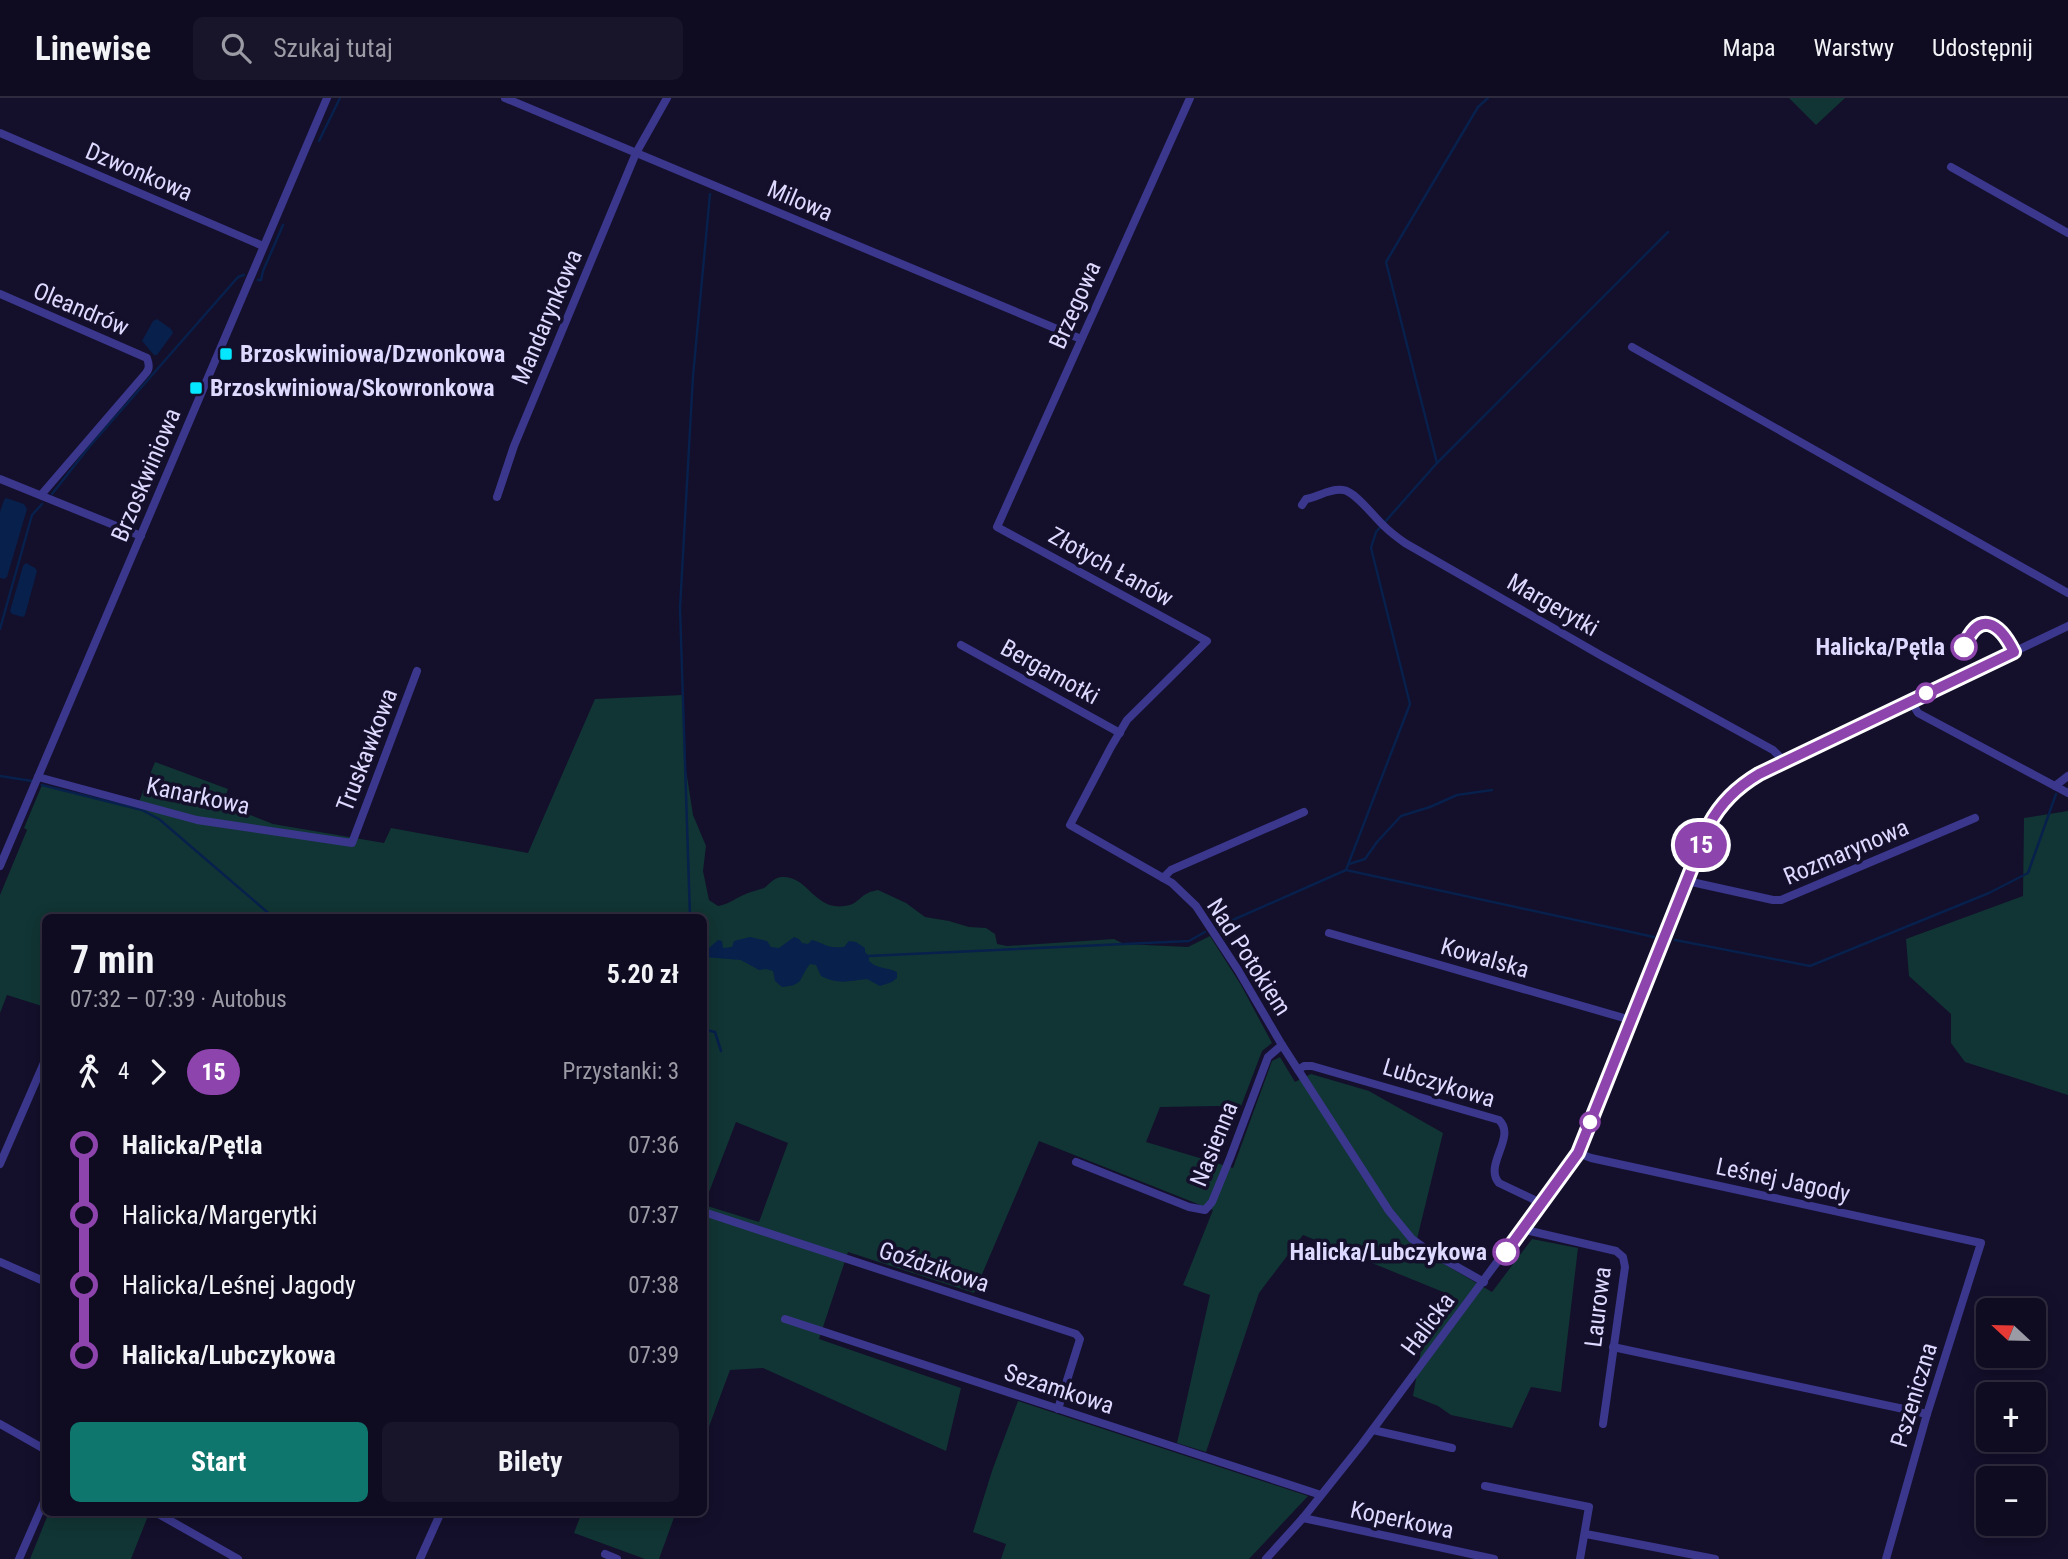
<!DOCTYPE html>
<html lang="pl">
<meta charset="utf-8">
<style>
body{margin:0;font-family:"Roboto Condensed",sans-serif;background:#181429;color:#f1f3f6;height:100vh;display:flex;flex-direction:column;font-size:26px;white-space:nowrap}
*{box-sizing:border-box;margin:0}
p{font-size:23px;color:#9b9ba5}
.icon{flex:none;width:38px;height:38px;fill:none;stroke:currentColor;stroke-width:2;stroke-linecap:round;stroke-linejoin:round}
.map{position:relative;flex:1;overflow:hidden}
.panel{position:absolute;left:42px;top:816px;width:665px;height:602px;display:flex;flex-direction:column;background:#0f0b20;border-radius:10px;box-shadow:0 4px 18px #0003,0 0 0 2px #2f2b3e}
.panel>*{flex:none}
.badge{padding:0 14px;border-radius:23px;font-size:24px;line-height:46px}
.needle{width:46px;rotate:292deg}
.fabs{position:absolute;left:1976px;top:1200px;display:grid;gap:14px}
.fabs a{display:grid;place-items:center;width:70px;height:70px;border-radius:10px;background:#0f0b20;box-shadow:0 4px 18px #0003,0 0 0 2px #2f2b3e;font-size:35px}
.map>.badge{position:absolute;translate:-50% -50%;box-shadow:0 0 0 4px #fff}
.legs{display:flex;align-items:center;gap:10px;height:77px;padding:0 28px;font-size:23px}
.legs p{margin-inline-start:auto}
.summary{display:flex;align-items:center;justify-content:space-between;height:119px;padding:0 28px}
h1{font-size:38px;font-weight:700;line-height:52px}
.action{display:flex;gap:14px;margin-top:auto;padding:14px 28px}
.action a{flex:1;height:80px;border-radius:10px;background:#0f766e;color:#fff;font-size:28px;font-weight:700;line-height:80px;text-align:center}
.action a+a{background:#181429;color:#f1f3f6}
ul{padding:0 28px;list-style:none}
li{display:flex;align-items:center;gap:24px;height:70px;font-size:26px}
li i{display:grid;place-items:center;width:10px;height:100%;margin:0 9px;background:currentColor}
li i::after{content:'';width:18px;height:18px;margin:-9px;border:5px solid;border-radius:50%;background:#0f0b20}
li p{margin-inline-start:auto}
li:first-child i{background:linear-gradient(#0000 50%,currentColor 0)}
li:last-child i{background:linear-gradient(currentColor 50%,#0000 0)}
header{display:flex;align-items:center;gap:42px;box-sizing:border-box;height:98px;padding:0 35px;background:#0f0b20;border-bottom:2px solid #2f2b3e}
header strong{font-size:33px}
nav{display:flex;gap:38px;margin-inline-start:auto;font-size:24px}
.search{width:490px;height:63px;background:#181429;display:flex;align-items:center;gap:18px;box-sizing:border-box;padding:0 24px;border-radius:10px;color:#9b9ba5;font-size:26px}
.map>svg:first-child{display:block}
.green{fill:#113534;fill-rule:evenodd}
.water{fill:#07204c}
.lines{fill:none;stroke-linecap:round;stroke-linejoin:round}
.stream{stroke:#07204c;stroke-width:2.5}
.street{stroke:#3a378d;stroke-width:8}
.line-1-casing{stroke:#fff;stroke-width:16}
.line-1{stroke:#8e44ad;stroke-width:10}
.poi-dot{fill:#05e6ff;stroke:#140f2b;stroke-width:2.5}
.stop-1-dot{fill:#fff;stroke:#8e44ad;stroke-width:3.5}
.labels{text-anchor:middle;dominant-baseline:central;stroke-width:7;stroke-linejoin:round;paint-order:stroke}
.street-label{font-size:24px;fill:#ddd9ff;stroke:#140f2b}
.poi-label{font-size:24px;font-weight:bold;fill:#ddd9ff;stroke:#140f2b;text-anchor:start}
.stop-label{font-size:24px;font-weight:bold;fill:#ddd9ff;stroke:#140f2b;text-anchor:end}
</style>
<header>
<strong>Linewise</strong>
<div class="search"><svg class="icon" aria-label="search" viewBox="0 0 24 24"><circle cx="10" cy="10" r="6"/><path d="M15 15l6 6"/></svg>Szukaj tutaj</div>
<nav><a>Mapa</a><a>Warstwy</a><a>Udostępnij</a></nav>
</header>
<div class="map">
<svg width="2068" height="1461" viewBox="0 0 2068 1461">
<rect width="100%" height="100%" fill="#140f2b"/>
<g class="green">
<path d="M1789 0H1845L1816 27Z"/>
<path d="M683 597 686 672 693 717 706 748 703 773 709 802 718 808C730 806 737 799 748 795 753 793 759 792 764 790 770 786 774 779 782 779 810 778 814 816 850 807 857 805 861 798 868 795 871 793 875 793 878 792L906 805 925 819 949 823 969 829 986 830 995 836 997 846 1007 848 1114 841 1124 846 1188 849 1210 838 1241 887 1272 945 1262 953 1240 1011 1218 1008 1160 1009 1146 1044 1233 1070 1272 963 1280 959 1295 984 1311 976 1369 993 1443 1035 1415 1149 1492 1194 1532 1141 1578 1150 1561 1294 1531 1289 1512 1330 1451 1317 1438 1308 1413 1298 1421 1253 1453 1198 1303 1137 1259 1195 1206 1354 1177 1345 1210 1197 1183 1187 1213 1112 1039 1043 974 1195 848 1154 819 1241 961 1290 946 1353 763 1270 730 1272 704 1342V819H46L45 909 7 897 0 915V797L27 732 24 730 42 687 136 711 155 664 228 691 223 706 273 726 384 745 391 730 528 755 595 601ZM736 1024 788 1045 759 1124 704 1107Z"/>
<path d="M2068 713V997L1965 964 1951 945V916L1909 878 1906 841 2023 798 2024 720Z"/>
<path d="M1018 1303 1308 1398 1249 1461H1001L1006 1446 973 1434 992 1373Z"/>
<path d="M49 1414H140L148 1418 131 1461H30Z"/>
<path d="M582 1414H676L659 1461H645L574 1435Z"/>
</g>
<g class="water">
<path d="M157 221 171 231 173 235 157 257H154L142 243 153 223Z"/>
<path d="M6 400 24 406 27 411 7 479 4 481 0 480V414L4 402Z"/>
<path d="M26 465 35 470 37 473 25 517 23 519 12 516 10 513 23 468Z"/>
<path d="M750 839 767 843 771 849 779 850 794 839 799 841 802 845 808 846 812 842C828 847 826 850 844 849L849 843 856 844 865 850V854L869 858V863C877 871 887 869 897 874V880L892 884 880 888 867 881C848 883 840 887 821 878L816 867 810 866C798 881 805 887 782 889L775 883 773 873 766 871 759 872 741 862 704 859V850H709L718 842 722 843 723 850 732 849 734 843Z"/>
</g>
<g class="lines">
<g class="stream">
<path d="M319 43 340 0"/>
<path d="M258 182H261L263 173 283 127"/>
<path d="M1437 365 1386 164 1478 9 1488 0"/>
<path d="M52 396 89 349 238 179 244 177"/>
<path d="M0 531 32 417 42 406"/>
<path d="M0 678 32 683"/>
<path d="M42 687 142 712 159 721 273 819"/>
<path d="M1349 766 1365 761 1377 744 1401 718 1430 709 1457 697 1492 692"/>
<path d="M1346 772 1410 606 1371 450 1376 434 1437 365 1668 134"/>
<path d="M690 819 680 510 693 278 710 96"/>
<path d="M1217 829 1346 772 1654 839"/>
<path d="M1675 842 1810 868 1989 795 2028 775 2056 696"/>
<path d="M868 858 1189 843 1205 834"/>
<path d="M704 927 706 932 715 934 721 953"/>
</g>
<g class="street">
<path d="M505 0 1081 241"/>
<path d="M1190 0 997 429 1207 543 1127 622 1111 649 1070 727 1172 785 1196 808 1238 872 1282 947 1389 1113 1412 1141 1429 1153 1484 1184"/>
<path d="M0 35 263 148"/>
<path d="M1951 69 2068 135"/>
<path d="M0 196 147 260C149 266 150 270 146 275L41 397"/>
<path d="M1632 249 2068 495"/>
<path d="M0 381 141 438"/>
<path d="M497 399 514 348 636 55 667 0"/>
<path d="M1302 407 1306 401C1318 399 1330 390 1343 392 1355 393 1374 419 1384 428 1390 434 1398 440 1405 445L1602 558 1773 652 1785 664"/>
<path d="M961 547 1120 635"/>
<path d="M1911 603 1918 615 2068 695"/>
<path d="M38 679 197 722 352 745 417 573"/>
<path d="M2055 688 2068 678"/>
<path d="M0 768 327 0"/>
<path d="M1163 780 1171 772 1304 714"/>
<path d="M1687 783 1773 802H1781L1975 720"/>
<path d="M1329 835 1631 922"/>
<path d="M1298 972 1304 968H1312L1499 1022C1517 1039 1483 1067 1499 1085L1541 1105"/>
<path d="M1578 1055 1591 1060 1981 1145 1927 1316 1886 1461"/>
<path d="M1076 1064 1189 1109 1205 1112 1212 1104 1230 1060 1268 959 1282 947"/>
<path d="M0 1066 46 960"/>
<path d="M704 1114 1076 1236 1080 1241 1058 1311"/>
<path d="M1524 1129 1530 1133 1616 1153 1623 1159 1625 1169 1603 1326"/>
<path d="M0 1164 46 1184"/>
<path d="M785 1221 1321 1397"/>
<path d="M1613 1249 1927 1316"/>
<path d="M0 1326 46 1352"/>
<path d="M1373 1332 1452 1350"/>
<path d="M1485 1388 1589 1409 1580 1461"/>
<path d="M155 1414 238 1461"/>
<path d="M1303 1420 1494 1461"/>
<path d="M1586 1436 1715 1461"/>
<path d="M605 1456 617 1461"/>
<path d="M19 1461 46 1399"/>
<path d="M420 1461 441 1414"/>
<path d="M1266 1461 1303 1420 1362 1346 1578 1055 1709 727C1721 705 1737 688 1759 676L2068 528"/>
</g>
</g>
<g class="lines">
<defs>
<path id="line-1" d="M1506 1154 1578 1055 1709 727C1721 704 1737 689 1759 676L2014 554C2000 525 1979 511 1964 549"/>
</defs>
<use href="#line-1" class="line-1-casing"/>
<use href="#line-1" class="line-1"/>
</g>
<g class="poi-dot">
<rect x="219" y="249" width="14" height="14" rx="3.5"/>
<rect x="189" y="283" width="14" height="14" rx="3.5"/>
</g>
<g class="stop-1-dot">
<circle cx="1964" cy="549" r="12"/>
<circle cx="1926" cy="595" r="9"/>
<circle cx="1590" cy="1024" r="9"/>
<circle cx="1506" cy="1154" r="12"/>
</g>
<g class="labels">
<g class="street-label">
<text transform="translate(139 74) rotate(23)">Dzwonkowa</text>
<text transform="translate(800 103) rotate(23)">Milowa</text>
<text transform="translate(1075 207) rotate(-66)">Brzegowa</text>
<text transform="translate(81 211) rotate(23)">Oleandrów</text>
<text transform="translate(547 219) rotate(-67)">Mandarynkowa</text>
<text transform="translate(146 377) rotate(-67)">Brzoskwiniowa</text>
<text transform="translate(1111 469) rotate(29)">Złotych Łanów</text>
<text transform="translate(1553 507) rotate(30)">Margerytki</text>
<text transform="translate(1050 574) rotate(29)">Bergamotki</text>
<text transform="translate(367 652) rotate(-69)">Truskawkowa</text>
<text transform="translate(198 698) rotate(12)">Kanarkowa</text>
<text transform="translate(1846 754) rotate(-23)">Rozmarynowa</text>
<text transform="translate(1249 859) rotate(57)">Nad Potokiem</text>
<text transform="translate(1485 860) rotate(16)">Kowalska</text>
<text transform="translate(1439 985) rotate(17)">Lubczykowa</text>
<text transform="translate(1214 1046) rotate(-68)">Nasienna</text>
<text transform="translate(1783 1082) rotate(12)">Leśnej Jagody</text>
<text transform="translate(934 1169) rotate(18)">Goździkowa</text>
<text transform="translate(1598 1209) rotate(-83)">Laurowa</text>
<text transform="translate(1428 1226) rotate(-53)">Halicka</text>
<text transform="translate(1059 1291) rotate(18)">Sezamkowa</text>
<text transform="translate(1914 1297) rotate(-73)">Pszeniczna</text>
<text transform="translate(1402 1422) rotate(12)">Koperkowa</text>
</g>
<g class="poi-label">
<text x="240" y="256">Brzoskwiniowa/Dzwonkowa</text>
<text x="210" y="290">Brzoskwiniowa/Skowronkowa</text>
</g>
<g class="stop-label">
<text x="1945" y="549">Halicka/Pętla</text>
<text x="1487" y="1154">Halicka/Lubczykowa</text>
</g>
</g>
</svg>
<div class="fabs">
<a><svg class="needle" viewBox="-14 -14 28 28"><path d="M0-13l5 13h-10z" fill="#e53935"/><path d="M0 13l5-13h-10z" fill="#9b9ba5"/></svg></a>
<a>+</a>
<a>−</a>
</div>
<b class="badge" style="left:1701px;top:747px;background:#8e44ad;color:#fff">15</b>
<section class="panel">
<div class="summary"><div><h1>7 min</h1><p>07:32 – 07:39 · Autobus</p></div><b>5.20 zł</b></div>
<div class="legs"><svg class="icon" aria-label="walk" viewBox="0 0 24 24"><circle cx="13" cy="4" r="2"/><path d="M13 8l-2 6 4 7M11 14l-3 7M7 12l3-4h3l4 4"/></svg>4<svg class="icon" aria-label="forward" viewBox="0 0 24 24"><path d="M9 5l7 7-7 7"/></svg><b class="badge" style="background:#8e44ad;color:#fff">15</b><p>Przystanki: 3</p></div>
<ul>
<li><i style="color:#8e44ad"></i><b>Halicka/Pętla</b><p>07:36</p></li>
<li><i style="color:#8e44ad"></i><span>Halicka/Margerytki</span><p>07:37</p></li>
<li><i style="color:#8e44ad"></i><span>Halicka/Leśnej Jagody</span><p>07:38</p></li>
<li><i style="color:#8e44ad"></i><b>Halicka/Lubczykowa</b><p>07:39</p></li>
</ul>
<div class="action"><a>Start</a><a>Bilety</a></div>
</section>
</div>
